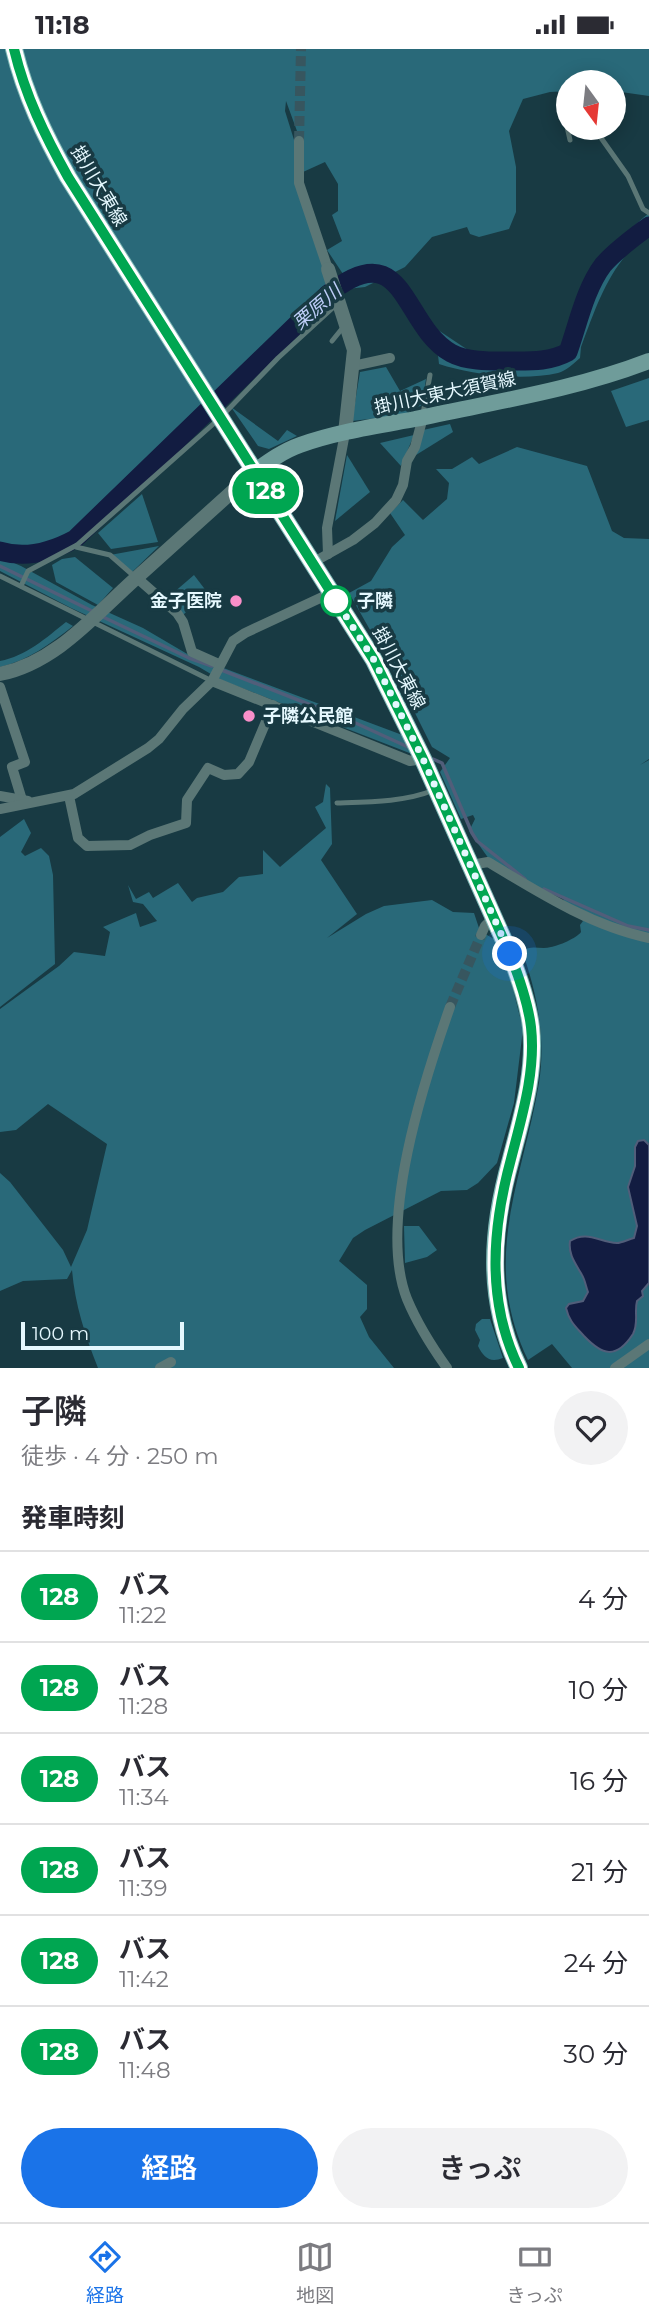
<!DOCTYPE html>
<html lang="ja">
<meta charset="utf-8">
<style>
body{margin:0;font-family:Montserrat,"Noto Sans JP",sans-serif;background:#f2f2f3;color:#2b2b33;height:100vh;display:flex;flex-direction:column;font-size:26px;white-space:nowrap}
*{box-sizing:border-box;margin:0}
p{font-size:23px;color:#7c7c81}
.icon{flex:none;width:38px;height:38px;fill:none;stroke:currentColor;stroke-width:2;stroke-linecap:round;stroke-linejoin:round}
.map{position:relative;height:1319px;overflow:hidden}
.sheet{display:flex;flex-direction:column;background:#fff;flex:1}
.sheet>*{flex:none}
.badge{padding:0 14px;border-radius:23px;font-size:24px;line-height:46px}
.needle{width:46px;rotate:165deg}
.buttons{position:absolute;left:556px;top:21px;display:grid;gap:14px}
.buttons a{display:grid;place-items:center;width:70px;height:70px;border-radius:50%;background:#fff;box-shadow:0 4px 18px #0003;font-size:35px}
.scale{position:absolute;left:21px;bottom:18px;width:163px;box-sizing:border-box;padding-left:7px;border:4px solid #e5f8fe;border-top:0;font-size:19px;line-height:24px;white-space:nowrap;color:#e5f8fe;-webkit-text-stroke:5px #183a43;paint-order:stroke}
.you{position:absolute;width:35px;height:35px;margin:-18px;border:5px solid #fff;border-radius:50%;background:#1a73e8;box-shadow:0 0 0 10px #1a73e833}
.map>.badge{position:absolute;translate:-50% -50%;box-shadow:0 0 0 4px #fff}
h2{padding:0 21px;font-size:26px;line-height:63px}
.round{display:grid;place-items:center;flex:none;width:74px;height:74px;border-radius:37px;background:#f2f2f3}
.head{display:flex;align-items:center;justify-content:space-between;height:119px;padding:0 21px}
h1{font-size:33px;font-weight:600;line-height:52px}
.primary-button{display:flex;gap:14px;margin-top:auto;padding:14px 21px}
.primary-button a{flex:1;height:80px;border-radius:42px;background:#1a73e8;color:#fff;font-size:28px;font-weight:600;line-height:80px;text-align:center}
.primary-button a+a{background:#f2f2f3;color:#2b2b33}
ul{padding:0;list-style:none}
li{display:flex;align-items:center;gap:21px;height:91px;padding:0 21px;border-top:2px solid #e1e1e2}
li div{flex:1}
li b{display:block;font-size:26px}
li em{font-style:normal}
li .badge{min-width:77px;font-weight:700;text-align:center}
.status{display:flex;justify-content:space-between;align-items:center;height:49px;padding:0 35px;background:#fff;direction:ltr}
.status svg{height:19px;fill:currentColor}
.menu{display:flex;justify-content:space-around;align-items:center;height:98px;border-top:2px solid #e1e1e2;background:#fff;font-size:19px;color:#7c7c81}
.menu a{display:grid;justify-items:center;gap:4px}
.menu .selected{color:#1a73e8}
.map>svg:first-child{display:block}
.green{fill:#296979}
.water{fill:#121c41;stroke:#515e7a;stroke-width:2}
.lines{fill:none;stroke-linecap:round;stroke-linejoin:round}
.stream{stroke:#515e7a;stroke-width:3.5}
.river{stroke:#121c41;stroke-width:19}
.minor-tunnel{stroke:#37565f;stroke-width:10;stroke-dasharray:10 5;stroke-linecap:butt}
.service{stroke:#5b7776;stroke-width:5}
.minor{stroke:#5b7776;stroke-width:10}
.tertiary{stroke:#5b7776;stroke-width:14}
.secondary{stroke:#6f9c9a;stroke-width:16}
.primary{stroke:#7eb9b6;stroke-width:18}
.line-casing{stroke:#fff;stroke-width:16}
.line{stroke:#00a651;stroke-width:10}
.walk{stroke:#e5f8fe;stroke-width:7;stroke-dasharray:0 12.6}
.poi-dot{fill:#f98fc9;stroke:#183a43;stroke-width:2.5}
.stop-dot{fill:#fff;stroke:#00a651;stroke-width:3.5}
.labels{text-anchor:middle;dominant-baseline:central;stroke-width:7;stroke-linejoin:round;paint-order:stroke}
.street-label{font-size:18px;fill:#e5f8fe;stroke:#183a43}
.poi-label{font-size:18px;font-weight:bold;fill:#e5f8fe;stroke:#183a43;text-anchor:end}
.stop-label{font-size:18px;font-weight:bold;fill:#e5f8fe;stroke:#183a43;text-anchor:start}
.water-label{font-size:19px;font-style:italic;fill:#bdcdf7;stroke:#183a43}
</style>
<div class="status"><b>11:18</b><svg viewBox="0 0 49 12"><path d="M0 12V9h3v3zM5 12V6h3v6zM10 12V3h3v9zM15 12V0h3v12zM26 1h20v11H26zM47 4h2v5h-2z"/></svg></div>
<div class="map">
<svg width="649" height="1319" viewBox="0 0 649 1319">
<rect width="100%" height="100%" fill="#183a43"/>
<g class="green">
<path d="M0 0H649V47L614 42V33H569V42L550 43 523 50 509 82 516 118V163L509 180 479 188 470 185 467 178 432 188 405 218 365 238 347 240 343 225 327 201 342 192 332 166 338 162V135L325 113 303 123 301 93 286 52 285 62 295 94 297 124 331 236 274 294 223 339 189 377 126 428 100 458 72 483 54 497 35 501 21 502 0 495Z"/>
<path d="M649 164V184C610 214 598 253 581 298L580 309C574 314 566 322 558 324 522 332 473 326 439 315L435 279 468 301 482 306 555 302C576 286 576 256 588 234 601 207 626 183 649 164Z"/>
<path d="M386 318 400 342 426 330 422 356 403 366 352 372 360 323Z"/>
<path d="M649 329V371L626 378 611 342Z"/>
<path d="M231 358 278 392 287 381 297 387 269 400 258 397Z"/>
<path d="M450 375 453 383 416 406 423 381Z"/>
<path d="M414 386 401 417 380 394Z"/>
<path d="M517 398 587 417 612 482 624 489 649 490V710L640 716 649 711V1319H572L552 1295 528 1311C480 1211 522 1134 539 1034 546 990 537 943 522 902 532 895 540 901 551 898 558 897 577 889 581 883L580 876 583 872 567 857 561 846 539 844 489 810 469 782 475 770 473 766 461 770 440 723 450 709 432 698 398 630 349 544 371 532 392 498 405 486 390 464 403 451 423 471 447 450 449 434 436 420H452L472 408 479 415Z"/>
<path d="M347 406 370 443 335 472Z"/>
<path d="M142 445 158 493 111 500 98 484Z"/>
<path d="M159 497 130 525 110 506Z"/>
<path d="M0 508 21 517 92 556 143 579 189 606 405 687 412 705 221 631 199 618 71 559 0 522Z"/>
<path d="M75 508 113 539 98 556 56 533 52 516 62 510Z"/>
<path d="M194 526 207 543 183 566 165 551Z"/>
<path d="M66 573 73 577C50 595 29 611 0 618V612C26 607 46 589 66 573Z"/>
<path d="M326 735 330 739 332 795 321 811 357 865 327 889 366 865 384 857 432 851 453 863 474 864 480 882 494 890 511 932 523 980 514 1054 497 1114 478 1134 467 1141 441 1142 365 1181 353 1189 339 1212 367 1236V1260L360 1268 369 1288 394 1319H98C85 1286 75 1256 72 1221L67 1230 23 1232 0 1242V1124L10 1133 63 1201 71 1218 87 1181 107 1095 48 1055 16 1081 0 1083V960L59 917 74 903 105 907 110 883 103 878 136 864 140 878 157 872 143 855 133 853 128 836 136 850 149 843 153 849 178 834 192 853 197 849 223 843 239 828 263 825V801L280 818 326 779 315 758 323 753Z"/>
<path d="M24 770 31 784 21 803 25 807 41 799 49 807 53 826 55 915 0 958V788Z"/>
<path d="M404 1177H419L437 1201 427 1208 405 1214Z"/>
<path d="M482 1270H490L503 1309C490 1314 484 1309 478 1297L480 1291 475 1281 476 1275Z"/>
</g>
<path class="water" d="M644 1091 649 1096V1234L642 1242 643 1247 637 1252C634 1263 639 1274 633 1285 616 1311 602 1306 584 1287 575 1277 569 1272 566 1259L569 1255 583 1252 588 1243C586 1238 585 1231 582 1226 576 1215 568 1206 570 1192 587 1181 599 1193 617 1194 622 1194 629 1190 634 1189L637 1177 628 1138 635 1117V1098L638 1092Z"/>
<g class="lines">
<g class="stream">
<path d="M0 517 94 563"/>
<path d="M101 567 189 609 212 617"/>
<path d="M219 620 349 671 408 698"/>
<path d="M433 710 442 714 472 784 477 792 525 830"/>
<path d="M544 840 628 877 649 881"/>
</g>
<path class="river" d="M0 502C26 510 51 503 75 490L327 246C406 182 401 276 451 304 467 313 493 312 510 312 530 312 550 313 568 303 578 275 585 240 603 216 616 201 633 189 649 177"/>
<g class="minor-tunnel">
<path d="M299 92 301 0"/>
<path d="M450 958 481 886"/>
</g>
<g class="service">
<path d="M569 47 561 51 570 91"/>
<path d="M594 79 628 127 643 160 649 164"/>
<path d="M332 292 345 276"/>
<path d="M423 365 430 326"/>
<path d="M76 498 110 506 134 527"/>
<path d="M0 527 212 632"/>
<path d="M21 537 28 522 77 496 220 369 278 309 337 255"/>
<path d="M337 754C368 753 405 753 434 741"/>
</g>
<g class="minor">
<path d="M299 92V134L328 220"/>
<path d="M353 317 390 309"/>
<path d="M328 505 327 479 345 384"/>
<path d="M312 514 353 491 375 474 396 451 403 436 407 412 415 398 423 368"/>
<path d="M137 529 177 564 183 573 192 603 219 615"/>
<path d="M212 632 410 712 423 710"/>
<path d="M0 638 25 713 12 718 22 751"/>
<path d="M0 747 28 752"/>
<path d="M69 747 78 789 87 797 130 796 150 786 186 774 187 751 208 719 224 726 238 725 249 713 273 656"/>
<path d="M0 760 74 745 148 699 159 690 183 660 212 632 233 592 245 584 331 544"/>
<path d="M471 816 488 813C538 843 591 877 649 889"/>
<path d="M481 886 485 877 494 868"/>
<path d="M160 1319 171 1313"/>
<path d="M447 1319C432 1298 417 1274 407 1250 377 1174 424 1032 450 958"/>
<path d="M615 1319 649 1295"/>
</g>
<g class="tertiary">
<path d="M328 220 354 301 345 384"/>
<path d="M0 625C55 614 94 567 134 531 174 495 214 459 254 423"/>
</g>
<path class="secondary" d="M254 423C268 413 283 402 300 396 336 383 377 377 415 370 493 353 574 341 649 312"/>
<path class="primary" d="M14 0C25 46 45 87 68 128L374 611 423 710 510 905C519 928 528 953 531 978 536 1022 522 1067 511 1110 491 1181 486 1251 519 1319"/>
</g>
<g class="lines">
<defs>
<path id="line" d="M14 0C25 46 45 87 68 128L374 611 423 710 510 905C519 928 528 953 531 978 536 1022 522 1067 511 1110 492 1180 486 1252 519 1319"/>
</defs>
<use href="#line" class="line-casing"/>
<use href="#line" class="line"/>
<path class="walk" d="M336 552 331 544 374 611 423 710 510 905"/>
</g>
<g class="poi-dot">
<circle cx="236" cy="552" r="7"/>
<circle cx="249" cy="667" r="7"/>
</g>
<circle class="stop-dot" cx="336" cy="552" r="14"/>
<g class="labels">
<g class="street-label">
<text transform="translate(99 137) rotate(59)">掛川大東線</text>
<text transform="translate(445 344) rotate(-12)">掛川大東大須賀線</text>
<text transform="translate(399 619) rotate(62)">掛川大東線</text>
</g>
<g class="poi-label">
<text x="222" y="552">金子医院</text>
<text x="263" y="667" text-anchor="start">子隣公民館</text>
</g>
<g class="stop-label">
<text x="357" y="552">子隣</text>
</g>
<g class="water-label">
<text transform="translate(317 258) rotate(-41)">栗原川</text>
</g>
</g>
</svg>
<div class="buttons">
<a><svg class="needle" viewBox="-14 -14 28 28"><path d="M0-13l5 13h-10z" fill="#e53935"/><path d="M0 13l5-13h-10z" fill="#7c7c81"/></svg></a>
</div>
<div class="scale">100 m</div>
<div class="you" style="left:510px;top:905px"></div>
<b class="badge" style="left:266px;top:442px;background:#00a651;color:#fff">128</b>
</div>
<section class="sheet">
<div class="head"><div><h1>子隣</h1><p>徒歩 · 4 分 · 250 m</p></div><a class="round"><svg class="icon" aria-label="heart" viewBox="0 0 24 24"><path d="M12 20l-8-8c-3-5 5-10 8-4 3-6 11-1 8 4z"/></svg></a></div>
<h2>発車時刻</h2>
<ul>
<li><span class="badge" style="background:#00a651;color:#fff">128</span><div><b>バス</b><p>11:22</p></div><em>4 分</em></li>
<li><span class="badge" style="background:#00a651;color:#fff">128</span><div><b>バス</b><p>11:28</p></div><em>10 分</em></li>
<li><span class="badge" style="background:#00a651;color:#fff">128</span><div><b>バス</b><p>11:34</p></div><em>16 分</em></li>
<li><span class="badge" style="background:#00a651;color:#fff">128</span><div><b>バス</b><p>11:39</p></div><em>21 分</em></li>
<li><span class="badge" style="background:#00a651;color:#fff">128</span><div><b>バス</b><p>11:42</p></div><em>24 分</em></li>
<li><span class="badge" style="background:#00a651;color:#fff">128</span><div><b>バス</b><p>11:48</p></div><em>30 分</em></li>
</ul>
<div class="primary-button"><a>経路</a><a>きっぷ</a></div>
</section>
<nav class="menu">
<a class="selected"><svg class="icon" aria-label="directions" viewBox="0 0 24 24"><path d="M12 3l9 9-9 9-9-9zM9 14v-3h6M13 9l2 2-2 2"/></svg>経路</a>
<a><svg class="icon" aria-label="map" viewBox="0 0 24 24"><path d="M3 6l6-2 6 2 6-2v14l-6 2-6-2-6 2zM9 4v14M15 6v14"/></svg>地図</a>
<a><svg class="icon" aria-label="tickets" viewBox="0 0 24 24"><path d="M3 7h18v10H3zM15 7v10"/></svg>きっぷ</a>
</nav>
